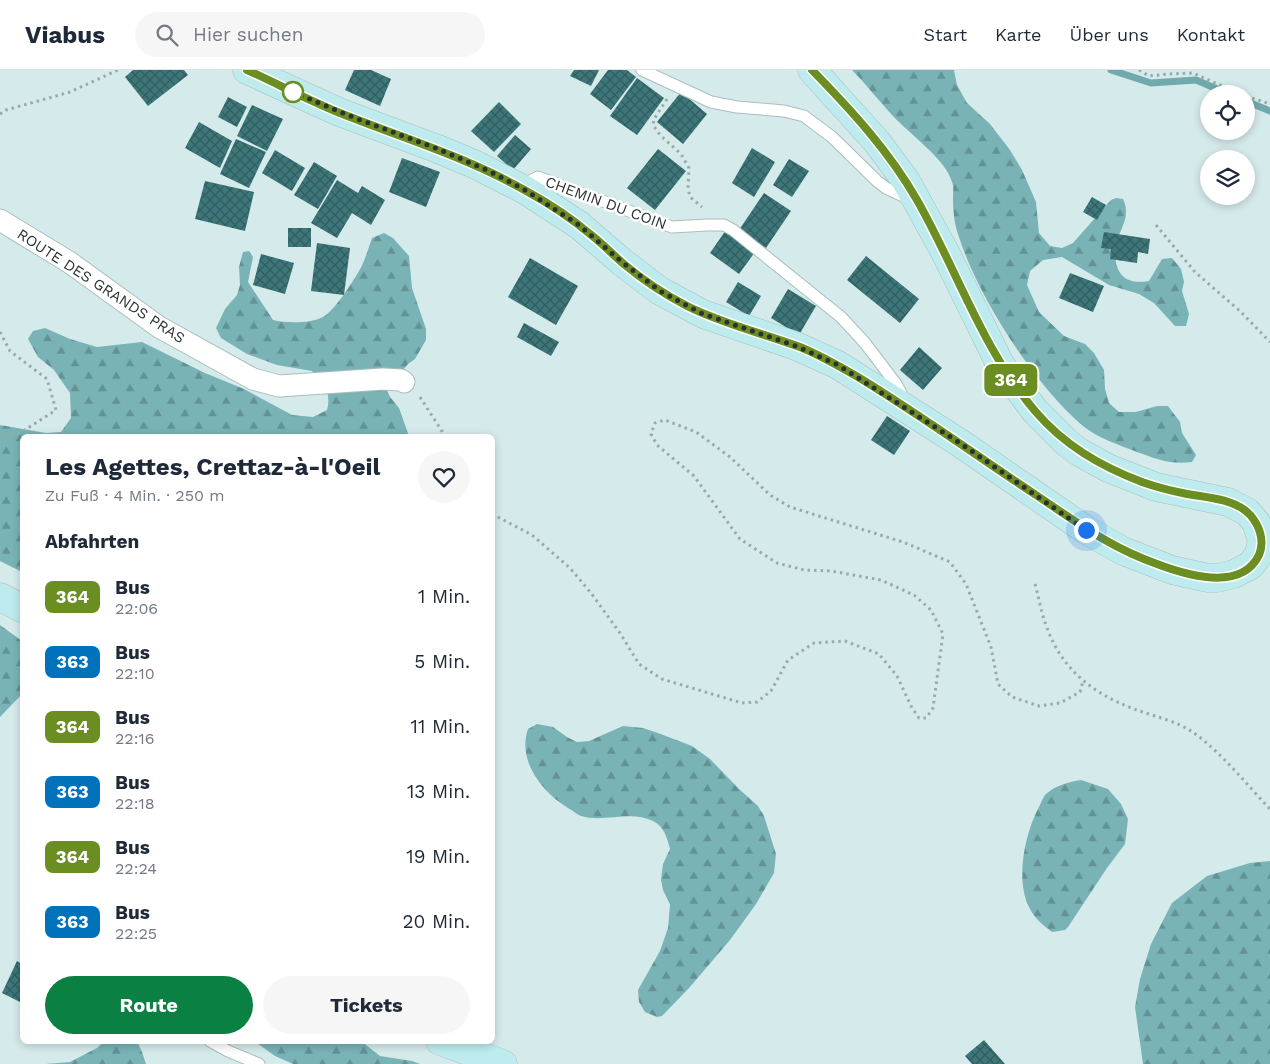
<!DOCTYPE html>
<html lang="de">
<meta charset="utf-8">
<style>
body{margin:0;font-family:"Work Sans",sans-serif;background:#f6f6f7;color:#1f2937;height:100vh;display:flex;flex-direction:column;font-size:19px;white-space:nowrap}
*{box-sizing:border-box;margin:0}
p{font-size:16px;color:#747a83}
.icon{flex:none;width:28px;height:28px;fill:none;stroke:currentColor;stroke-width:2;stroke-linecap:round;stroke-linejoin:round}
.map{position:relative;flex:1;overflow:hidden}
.sheet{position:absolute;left:20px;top:364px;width:475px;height:610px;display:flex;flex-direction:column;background:#fff;border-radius:8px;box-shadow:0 2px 8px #0003}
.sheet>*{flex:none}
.badge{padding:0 10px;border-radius:8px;font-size:18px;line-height:32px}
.fabs{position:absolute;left:1200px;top:15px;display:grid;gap:10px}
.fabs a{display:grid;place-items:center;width:55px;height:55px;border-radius:50%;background:#fff;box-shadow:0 2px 8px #0003;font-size:25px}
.you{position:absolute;width:25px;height:25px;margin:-12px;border:4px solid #fff;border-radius:50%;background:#1a73e8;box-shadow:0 0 0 8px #1a73e833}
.map>.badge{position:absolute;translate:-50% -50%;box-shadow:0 0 0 2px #fff}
h2{padding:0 25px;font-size:19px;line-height:45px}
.round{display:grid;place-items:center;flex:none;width:52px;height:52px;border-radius:26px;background:#f6f6f7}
.headline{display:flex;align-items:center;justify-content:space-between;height:85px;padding:0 25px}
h1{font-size:24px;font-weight:700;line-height:38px}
.cta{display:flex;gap:10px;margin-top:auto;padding:10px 25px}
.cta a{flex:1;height:58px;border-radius:30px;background:#0b8043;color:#fff;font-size:20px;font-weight:700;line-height:58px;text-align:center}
.cta a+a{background:#f6f6f7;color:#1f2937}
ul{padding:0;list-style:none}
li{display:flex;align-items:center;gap:15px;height:65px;padding:0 25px}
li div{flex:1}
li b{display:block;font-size:19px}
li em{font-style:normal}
li .badge{min-width:55px;font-weight:700;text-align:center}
header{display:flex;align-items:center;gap:30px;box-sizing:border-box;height:70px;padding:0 25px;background:#fff;border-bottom:1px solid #e0e1e3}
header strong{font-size:24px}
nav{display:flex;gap:28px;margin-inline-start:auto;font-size:18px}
.search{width:350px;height:45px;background:#f6f6f7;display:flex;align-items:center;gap:12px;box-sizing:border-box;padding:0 18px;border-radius:28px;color:#747a83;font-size:19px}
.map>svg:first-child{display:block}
.forest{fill:url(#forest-firs)}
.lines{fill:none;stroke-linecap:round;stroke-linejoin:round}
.stream{stroke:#70aaad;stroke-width:7}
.building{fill:url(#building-cross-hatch)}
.lane-casing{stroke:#aabebf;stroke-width:13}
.street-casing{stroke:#aabebf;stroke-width:23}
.secondary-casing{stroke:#aabebf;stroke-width:29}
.path{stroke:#9aa;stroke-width:3;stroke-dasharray:2.5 4;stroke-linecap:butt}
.lane{stroke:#fff;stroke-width:11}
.street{stroke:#fff;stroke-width:21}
.secondary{stroke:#beebed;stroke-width:28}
.line-casing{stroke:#fff;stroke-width:11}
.line{stroke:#6b8e23;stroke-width:8}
.walk{stroke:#293131;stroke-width:5;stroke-dasharray:0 9}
.stop-dot{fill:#fff;stroke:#6b8e23;stroke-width:2.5}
.labels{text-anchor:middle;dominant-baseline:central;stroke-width:5;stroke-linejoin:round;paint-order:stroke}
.street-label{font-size:15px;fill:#293131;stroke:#fff}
</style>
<header>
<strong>Viabus</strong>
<div class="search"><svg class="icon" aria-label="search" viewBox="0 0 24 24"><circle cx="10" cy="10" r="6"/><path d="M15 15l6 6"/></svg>Hier suchen</div>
<nav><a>Start</a><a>Karte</a><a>Über uns</a><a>Kontakt</a></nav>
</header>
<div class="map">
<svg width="1270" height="994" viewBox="0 0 1270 994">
<defs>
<pattern id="forest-firs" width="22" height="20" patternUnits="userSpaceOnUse" patternTransform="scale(1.25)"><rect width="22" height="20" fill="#79b3b6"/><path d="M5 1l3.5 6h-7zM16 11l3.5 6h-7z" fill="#639295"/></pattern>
<pattern id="building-cross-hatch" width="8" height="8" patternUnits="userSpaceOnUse" patternTransform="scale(1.25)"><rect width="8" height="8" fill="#3d777a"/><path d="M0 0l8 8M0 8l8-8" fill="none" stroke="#315d5f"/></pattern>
</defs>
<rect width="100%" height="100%" fill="#d5eaeb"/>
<g class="forest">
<path d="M852 0H954L957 15 967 33 990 54 1010 80 1022 100 1036 132 1039 163 1050 176 1062 178 1073 173 1111 130 1116 128 1123 129C1133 150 1115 163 1115 181 1115 205 1126 215 1149 211L1162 189 1172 188 1181 199 1184 212 1182 221 1189 244 1186 256H1175L1154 233 1139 224 1109 215 1062 187 1043 190 1030 201 1027 215 1039 242 1064 266 1085 274 1094 283 1104 300 1105 319 1109 333 1119 342H1136L1157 336H1168L1180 352 1182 363 1196 385 1192 392C1172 395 1156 389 1137 382 1119 375 1098 368 1083 356 1034 314 977 226 958 164 954 153 953 139 953 127 953 122 954 116 952 112 945 88 909 64 892 45 878 30 866 14 852 0Z"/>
<path d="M384 163 393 168 409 186 412 218 426 259V270L415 289 408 294 387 320 390 327 399 338 409 366H22V502L0 491V355L46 363 61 362 71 348 70 323 54 300 38 287 28 269 33 261 45 258 70 269 97 277 142 272 205 303 244 319 292 345 313 347 327 340C332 321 323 315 312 301L277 295 247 284 221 268 216 258 225 239 237 225 240 215 239 197 243 182 249 181 253 187 248 212 273 250C286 253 310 254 323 247 335 240 352 213 359 201 365 191 368 179 372 168Z"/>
<path d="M0 555 22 571V624L0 647Z"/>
<path d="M537 654 553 657 567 667 577 672 589 671 623 656 643 658 658 663 692 676 710 689 739 719 758 736 764 746 776 784 774 803 756 834 730 870 689 918 662 946 657 947 645 942 639 932 638 920 660 881 668 858 670 834 663 820 661 810 663 794 670 779C667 768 664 756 653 751 630 740 604 753 581 746 576 744 572 740 568 738 542 722 517 691 528 659Z"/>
<path d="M1081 710 1108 719 1121 734 1128 749 1125 774 1107 798 1068 857 1065 860 1052 862C1043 855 1034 848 1029 837 1015 809 1025 763 1039 737 1041 733 1043 727 1046 724 1056 715 1069 712 1081 710Z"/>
<path d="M1270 791V994H1143L1135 937 1140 909 1151 874 1172 833 1207 806 1250 793Z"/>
<path d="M104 971H137L142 982 146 994H46L70 992 97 978Z"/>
<path d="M254 971H361L380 986 412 991 420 994H293L275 986Z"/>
</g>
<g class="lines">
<g class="stream">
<path d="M1111 0 1151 13 1196 10 1229 24"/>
<path d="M1246 31 1270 41"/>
</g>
</g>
<g class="building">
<path d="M133 0H184L188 5 148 36 125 7Z"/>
<path d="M354 0H371L391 9 380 36 345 20Z"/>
<path d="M574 0H599L591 16 570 6Z"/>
<path d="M608 0H627L636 7 611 40 590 24Z"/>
<path d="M637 8 664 28 637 65 610 46Z"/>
<path d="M681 22 707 44 683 74 657 52Z"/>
<path d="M228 27 247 37 237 57 218 47Z"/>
<path d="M499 32 521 54 494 82 471 61Z"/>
<path d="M252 35 283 49 267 81 237 66Z"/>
<path d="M199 52 232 71 220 98 185 78Z"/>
<path d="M515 65 531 79 513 100 497 86Z"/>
<path d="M236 69 266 82 249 118 220 104Z"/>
<path d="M752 78 775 92 754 127 732 113Z"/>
<path d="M658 79 686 101 655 140 627 118Z"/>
<path d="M275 80 305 98 292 121 262 103Z"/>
<path d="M402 88 440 102 426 137 389 122Z"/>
<path d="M789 89 809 101 792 127 773 115Z"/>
<path d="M314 92 337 106 318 139 294 125Z"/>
<path d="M337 110 358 123 362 116 385 130 371 155 352 143 337 168 311 153Z"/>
<path d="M205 111 254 122 245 161 195 149Z"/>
<path d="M764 123 791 141 766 178 739 160Z"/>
<path d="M1092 127 1106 135 1097 150 1083 142Z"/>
<rect x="288" y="158" width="23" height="19"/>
<path d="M726 160 755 182 739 204 710 183Z"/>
<path d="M1104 162 1150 169 1148 184 1138 182 1137 193 1110 189 1111 179 1101 178Z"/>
<path d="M317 173 350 178 344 225 311 221Z"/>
<path d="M261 184 294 193 285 224 253 215Z"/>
<path d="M866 186 919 229 900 253 847 210Z"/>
<path d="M530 188 578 216 556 255 508 227Z"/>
<path d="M1070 203 1104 216 1093 242 1059 228Z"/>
<path d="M738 212 761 226 749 246 726 232Z"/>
<path d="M788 219 816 236 799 265 771 248Z"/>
<path d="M524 253 559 272 551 286 517 267Z"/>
<path d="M919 277 942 298 923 320 900 300Z"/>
<path d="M887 346 910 361 894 385 871 370Z"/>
<path d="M17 891 22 894V933L2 923Z"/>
<path d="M984 970 1005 994H972L965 986Z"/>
</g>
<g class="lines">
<defs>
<g id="lane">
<path d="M642 0 711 32 737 37 784 41 804 46 832 67 877 111 886 118 901 125 912 124"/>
<path d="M525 120 532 110 538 107 672 157 707 155H724L733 160 841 247 865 273 896 314 901 323 900 332"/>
<path d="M210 971 228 981 259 994"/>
</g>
<path id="street" d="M0 150 69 192 159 257 253 309 279 316 383 309 401 310 404 312"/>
<g id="secondary">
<path d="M247 0 339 42 438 79 474 94 525 120 579 155 622 192 660 221 703 244 796 276 838 295 960 373 1086 460 1123 481 1172 500 1208 508H1217L1234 504 1251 495 1259 484 1262 471 1256 452 1247 442 1228 432 1156 417 1108 398 1079 382 1067 373 1035 341 1000 294 946 184 906 111 877 72 812 0"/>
<path d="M0 527 22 538"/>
<path d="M440 971 503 994"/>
</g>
</defs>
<use href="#lane" class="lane-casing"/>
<use href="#street" class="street-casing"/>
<use href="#secondary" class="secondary-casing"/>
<g class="path">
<path d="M1139 0 1149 6 1168 4 1193 3 1240 24"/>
<path d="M1246 26 1270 34"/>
<path d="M667 29 654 49 653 55 660 65 681 84 689 98 688 119 690 127 702 137"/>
<path d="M0 44 6 40 70 22 118 0"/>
<path d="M1156 155 1195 202 1241 242 1270 272"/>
<path d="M0 262 10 281 47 309 56 340 20 363 0 366"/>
<path d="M420 327 445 366"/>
<path d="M492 444 532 465 570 498 591 523 620 563 639 594 662 609 742 633 757 632 771 621 788 590 814 573 845 571 879 584 897 606 912 638 919 648H926L933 638 943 564 931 540 914 525 881 510 831 501 804 500 777 493 740 469 694 406 657 375 651 364 655 353 665 350 696 362 730 387 770 425 790 437 903 472 950 492 966 514 991 577 998 614 1012 627 1039 636 1060 633 1080 622 1083 611"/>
<path d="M1035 514C1039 528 1041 542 1046 555 1061 599 1092 623 1134 639 1153 646 1177 651 1194 663 1221 682 1247 715 1270 739"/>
</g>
<use href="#lane" class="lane"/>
<use href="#street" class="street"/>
<use href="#secondary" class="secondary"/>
</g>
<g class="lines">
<defs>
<path id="line" d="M247 0C278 14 308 30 340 43 405 69 467 87 528 122 550 134 571 148 590 164 602 173 613 185 625 195 644 211 664 224 687 236 723 254 762 263 800 277 820 285 839 296 858 307 919 344 977 386 1036 425 1078 453 1109 477 1157 494 1186 505 1241 522 1259 485 1264 474 1261 460 1254 450 1241 429 1209 428 1187 424 1172 421 1156 417 1142 412 1100 396 1064 375 1035 341 982 279 957 200 917 130 889 81 851 40 812 0"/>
</defs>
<use href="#line" class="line-casing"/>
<use href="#line" class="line"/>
<path class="walk" d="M293 22 355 48 438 79 489 101 525 120 579 155 622 192 660 221 703 244 796 276 838 295 960 373 1086 460"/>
</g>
<circle class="stop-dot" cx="293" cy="22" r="10"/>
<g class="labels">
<g class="street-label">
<text transform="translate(606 133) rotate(20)">CHEMIN DU COIN</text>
<text transform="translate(101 216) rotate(33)">ROUTE DES GRANDS PRAS</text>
</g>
</g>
</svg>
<div class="fabs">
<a><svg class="icon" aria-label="locate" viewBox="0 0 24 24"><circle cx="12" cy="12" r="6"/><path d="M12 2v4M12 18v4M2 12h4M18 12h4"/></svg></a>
<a><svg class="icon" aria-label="layers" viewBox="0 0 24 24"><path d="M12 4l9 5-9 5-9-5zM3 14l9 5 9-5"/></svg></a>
</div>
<div class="you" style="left:1086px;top:460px"></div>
<b class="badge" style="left:1011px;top:310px;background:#6b8e23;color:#fff">364</b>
<section class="sheet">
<div class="headline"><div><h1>Les Agettes, Crettaz-à-l'Oeil</h1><p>Zu Fuß · 4 Min. · 250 m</p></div><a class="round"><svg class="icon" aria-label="heart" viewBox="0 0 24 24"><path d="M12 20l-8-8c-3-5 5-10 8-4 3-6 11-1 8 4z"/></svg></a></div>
<h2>Abfahrten</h2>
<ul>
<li><span class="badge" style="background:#6b8e23;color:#fff">364</span><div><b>Bus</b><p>22:06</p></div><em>1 Min.</em></li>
<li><span class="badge" style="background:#0072bc;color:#fff">363</span><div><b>Bus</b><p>22:10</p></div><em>5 Min.</em></li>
<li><span class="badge" style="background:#6b8e23;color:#fff">364</span><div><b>Bus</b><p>22:16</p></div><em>11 Min.</em></li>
<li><span class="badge" style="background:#0072bc;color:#fff">363</span><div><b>Bus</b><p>22:18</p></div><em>13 Min.</em></li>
<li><span class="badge" style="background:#6b8e23;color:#fff">364</span><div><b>Bus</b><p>22:24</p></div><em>19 Min.</em></li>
<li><span class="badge" style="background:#0072bc;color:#fff">363</span><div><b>Bus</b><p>22:25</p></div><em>20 Min.</em></li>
</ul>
<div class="cta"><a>Route</a><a>Tickets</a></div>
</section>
</div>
